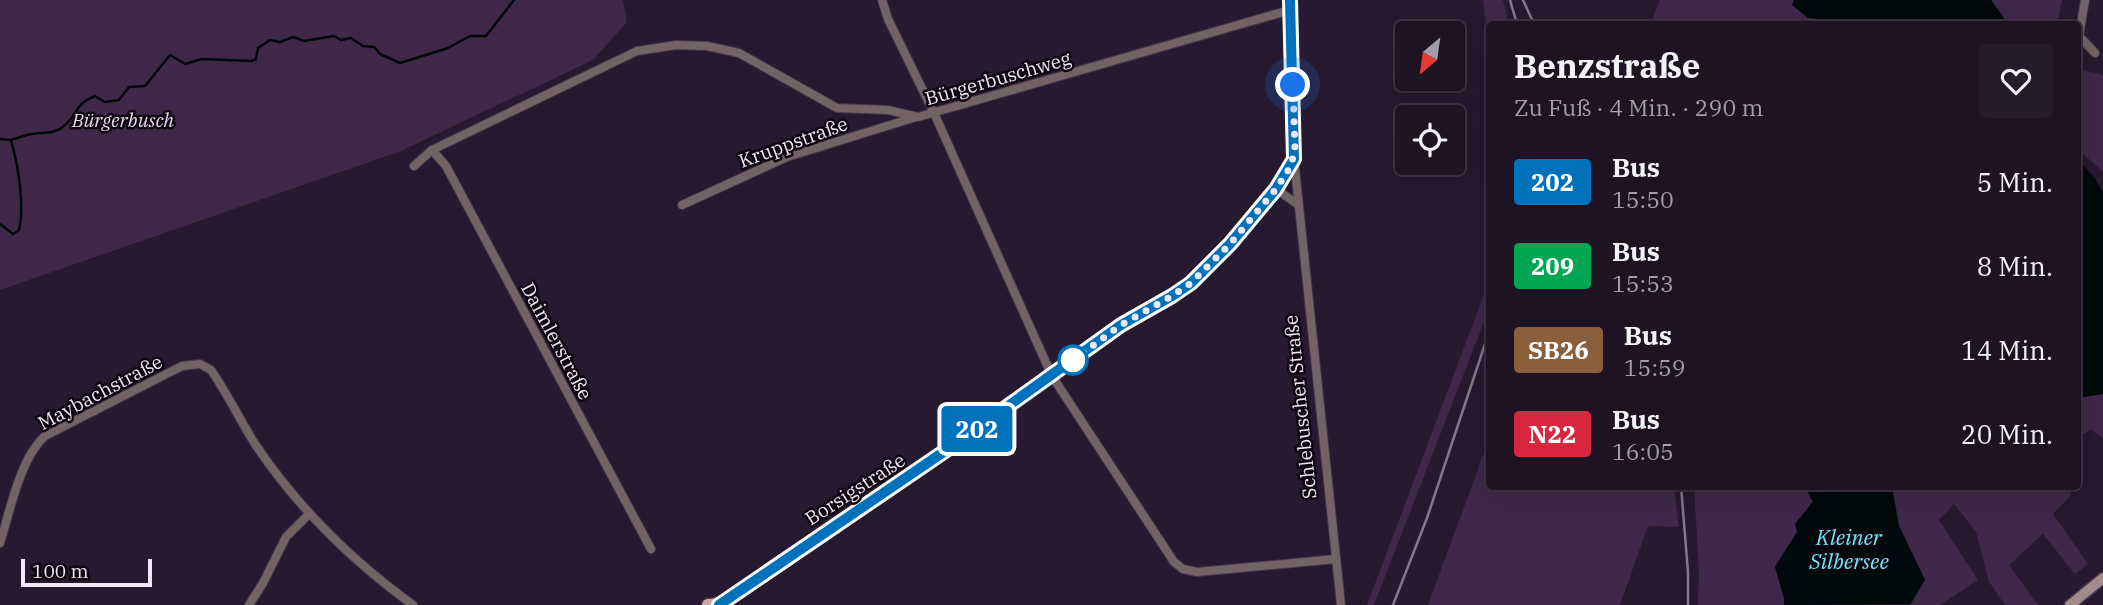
<!DOCTYPE html>
<html lang="de">
<meta charset="utf-8">
<style>
body{margin:0;font-family:"IBM Plex Serif",serif;background:#251c2b;color:#f1f3f6;height:100vh;display:flex;flex-direction:column;font-size:26px;white-space:nowrap}
*{box-sizing:border-box;margin:0}
p{font-size:23px;color:#a09ea6}
.icon{flex:none;width:38px;height:38px;fill:none;stroke:currentColor;stroke-width:2;stroke-linecap:round;stroke-linejoin:round}
.map{position:relative;flex:1;overflow:hidden}
.panel{position:absolute;left:1486px;top:21px;width:595px;height:469px;display:flex;flex-direction:column;background:#1d1323;border-radius:7px;box-shadow:0 7px 28px #0002,0 0 0 2px #3b3241}
.panel>*{flex:none}
.badge{padding:0 14px;border-radius:5px;font-size:24px;line-height:46px}
.needle{width:46px;rotate:209deg}
.buttons{position:absolute;left:1395px;top:21px;display:grid;gap:14px}
.buttons a{display:grid;place-items:center;width:70px;height:70px;border-radius:7px;background:#1d1323;box-shadow:0 7px 28px #0002,0 0 0 2px #3b3241;font-size:35px}
.scale{position:absolute;left:21px;bottom:18px;width:131px;box-sizing:border-box;padding-left:7px;border:4px solid #f0e7f6;border-top:0;font-size:19px;line-height:24px;white-space:nowrap;color:#f0e7f6;-webkit-text-stroke:5px #0d0710;paint-order:stroke}
.you{position:absolute;width:35px;height:35px;margin:-18px;border:5px solid #fff;border-radius:50%;background:#1a73e8;box-shadow:0 0 0 10px #1a73e833}
.map>.badge{position:absolute;translate:-50% -50%;box-shadow:0 0 0 4px #fff}
.round{display:grid;place-items:center;flex:none;width:74px;height:74px;border-radius:7px;background:#251c2b}
.head{display:flex;align-items:center;justify-content:space-between;height:119px;padding:0 28px}
h1{font-size:33px;font-weight:700;line-height:52px}
ul{padding:0;list-style:none}
li{display:flex;align-items:center;gap:21px;height:84px;padding:0 28px}
li div{flex:1}
li b{display:block;font-size:26px}
li em{font-style:normal}
li .badge{min-width:77px;font-weight:700;text-align:center}
.map>svg:first-child{display:block}
.green{fill:#3f284a}
.water{fill:#00090b}
.lines{fill:none;stroke-linecap:round;stroke-linejoin:round}
.stream{stroke:#00090b;stroke-width:2.5}
.street-casing{stroke:#43364b;stroke-width:10}
.secondary-casing{stroke:#43364b;stroke-width:13}
.primary-casing{stroke:#43364b;stroke-width:15}
.street{stroke:#736364;stroke-width:8}
.secondary{stroke:#a38a8b;stroke-width:10}
.primary{stroke:#c8a8a9;stroke-width:12}
.rail{stroke:#84788b;stroke-width:2.5}
.line-casing{stroke:#fff;stroke-width:16}
.line{stroke:#0072bc;stroke-width:10}
.walk{stroke:#f0e7f6;stroke-width:7;stroke-dasharray:0 12.6}
.stop-dot{fill:#fff;stroke:#0072bc;stroke-width:3.5}
.labels{text-anchor:middle;dominant-baseline:central;stroke-width:5;stroke-linejoin:round;paint-order:stroke}
.street-label{font-size:19px;fill:#f0e7f6;stroke:#0d0710}
.park-label{font-size:19px;font-style:italic;fill:#ebd4f7;stroke:#0d0710}
.water-label{font-size:21px;font-style:italic;fill:#70e6f6;stroke:#0d0710}
</style>
<div class="map">
<svg width="2103" height="605" viewBox="0 0 2103 605">
<rect width="100%" height="100%" fill="#27192f"/>
<g class="green">
<path d="M0 0H623L627 22 593 60 401 151 0 290Z"/>
<path d="M1483 0H1503L1509 24H1489V48Z"/>
<path d="M1660 0H1794L1793 5 1808 18H1818L1819 24H1650Z"/>
<path d="M1991 0H2062L2057 24H2008Z"/>
<path d="M2077 69 2103 75V172L2077 148Z"/>
<path d="M1489 281V307L1485 319 1374 605H1367Z"/>
<path d="M2103 394V438L2091 430 2077 438V398Z"/>
<path d="M1489 439V486L1674 487 1679 527 1648 526 1620 605H1428Z"/>
<path d="M1694 487H1805L1813 501 1795 524 1797 532 1775 567 1784 598V605H1698L1699 573Z"/>
<path d="M1892 487H2068L2071 495 2053 514 2088 564 2075 574 2043 534 2009 565 2038 605H2005L1989 582 1976 532 1954 504 1939 520 1978 580 1940 605H1911L1925 580 1899 526Z"/>
</g>
<g class="water">
<path d="M1794 0H1991L2008 24H1831L1828 20 1808 18 1792 5Z"/>
<path d="M2077 159 2095 178 2103 193V394L2077 398Z"/>
<path d="M1805 487H1892L1899 526 1925 580 1910 604 1784 605V598L1775 567 1797 532 1795 524 1813 502Z"/>
</g>
<g class="lines">
<g class="stream">
<path d="M0 139 11 140"/>
<path d="M0 224 13 234 19 230C25 206 18 165 11 140 18 138 25 135 32 134 43 132 54 135 64 126 79 114 73 105 95 96L105 102 119 100 129 87 145 86 170 55 185 64 202 59 251 61 256 59 258 48 270 40 280 42 293 37 304 41 334 36 341 40 351 38 363 46 374 47 380 54 400 63 448 48 470 36H486L514 0"/>
</g>
<defs>
<g id="street">
<path d="M882 0 888 19 934 113 1052 376 1174 562 1183 569 1197 572 1336 559"/>
<path d="M2085 0 2079 36 2095 53"/>
<path d="M432 150 446 166 651 549"/>
<path d="M1294 159 1341 605"/>
<path d="M414 166 432 150 637 51 676 45 707 46 739 53 837 108 888 110 918 117 1290 10"/>
<path d="M1276 189 1297 204"/>
<path d="M682 205 787 157 916 117"/>
<path d="M0 543C10 511 20 458 45 436L182 366 200 364 211 370C227 393 240 420 255 444 298 508 351 560 413 605"/>
<path d="M249 605 263 583 286 537 309 514"/>
</g>
<path id="secondary" d="M2070 605 2103 578"/>
<path id="primary" d="M708 605 720 604 916 472 1052 376 1121 325 1172 296 1191 283 1230 244 1276 189 1294 159 1290 0"/>
</defs>
<use href="#street" class="street-casing"/>
<use href="#secondary" class="secondary-casing"/>
<use href="#primary" class="primary-casing"/>
<use href="#street" class="street"/>
<use href="#secondary" class="secondary"/>
<use href="#primary" class="primary"/>
<g class="rail">
<path d="M1510 0 1517 24"/>
<path d="M1523 0 1534 24"/>
<path d="M1681 486 1688 572V605"/>
<path d="M1393 605 1427 518 1489 332"/>
</g>
</g>
<g class="lines">
<defs>
<path id="line" d="M719 605 948 449 1121 325 1172 296 1191 283 1230 244 1276 189 1294 159 1290 0"/>
</defs>
<use href="#line" class="line-casing"/>
<use href="#line" class="line"/>
<path class="walk" d="M1073 360 1121 325 1172 296 1191 283 1230 244 1276 189 1289 169 1295 152 1293 85"/>
</g>
<circle class="stop-dot" cx="1073" cy="360" r="14"/>
<g class="labels">
<g class="street-label">
<text transform="translate(998 78) rotate(-16)">Bürgerbuschweg</text>
<text transform="translate(793 142) rotate(-20)">Kruppstraße</text>
<text transform="translate(557 341) rotate(62)">Daimlerstraße</text>
<text transform="translate(100 392) rotate(-28)">Maybachstraße</text>
<text transform="translate(1300 407) rotate(-96)">Schlebuscher Straße</text>
<text transform="translate(855 489) rotate(-33)">Borsigstraße</text>
</g>
<g class="park-label">
<text x="123" y="120">Bürgerbusch</text>
</g>
<g class="water-label">
<text x="1849" y="537">Kleiner<tspan x="1849" dy="24">Silbersee</tspan></text>
</g>
</g>
</svg>
<div class="buttons">
<a><svg class="needle" viewBox="-14 -14 28 28"><path d="M0-13l5 13h-10z" fill="#e53935"/><path d="M0 13l5-13h-10z" fill="#a09ea6"/></svg></a>
<a><svg class="icon" aria-label="locate" viewBox="0 0 24 24"><circle cx="12" cy="12" r="6"/><path d="M12 2v4M12 18v4M2 12h4M18 12h4"/></svg></a>
</div>
<div class="scale">100 m</div>
<div class="you" style="left:1293px;top:85px"></div>
<b class="badge" style="left:977px;top:429px;background:#0072bc;color:#fff">202</b>
<section class="panel">
<div class="head"><div><h1>Benzstraße</h1><p>Zu Fuß · 4 Min. · 290 m</p></div><a class="round"><svg class="icon" aria-label="heart" viewBox="0 0 24 24"><path d="M12 20l-8-8c-3-5 5-10 8-4 3-6 11-1 8 4z"/></svg></a></div>
<ul>
<li><span class="badge" style="background:#0072bc;color:#fff">202</span><div><b>Bus</b><p>15:50</p></div><em>5 Min.</em></li>
<li><span class="badge" style="background:#00a651;color:#fff">209</span><div><b>Bus</b><p>15:53</p></div><em>8 Min.</em></li>
<li><span class="badge" style="background:#8b5e3c;color:#fff">SB26</span><div><b>Bus</b><p>15:59</p></div><em>14 Min.</em></li>
<li><span class="badge" style="background:#d7263d;color:#fff">N22</span><div><b>Bus</b><p>16:05</p></div><em>20 Min.</em></li>
</ul>
</section>
</div>
